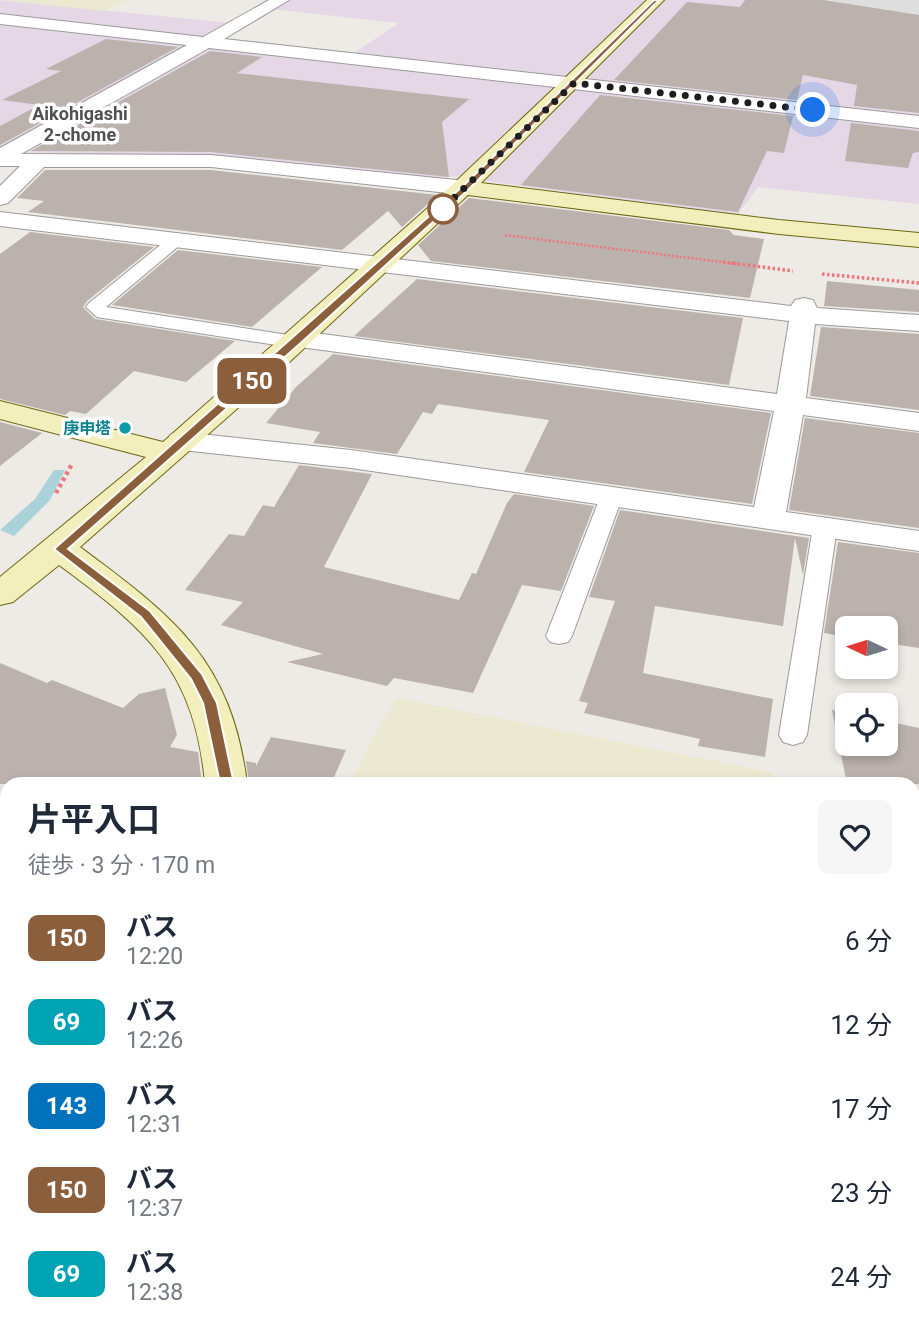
<!DOCTYPE html>
<html lang="ja">
<meta charset="utf-8">
<style>
body{margin:0;font-family:Roboto,"Noto Sans JP",sans-serif;background:#f6f6f7;color:#1f2937;height:100vh;display:flex;flex-direction:column;font-size:26px;white-space:nowrap}
*{box-sizing:border-box;margin:0}
p{font-size:23px;color:#747a83}
.icon{flex:none;width:38px;height:38px;fill:none;stroke:currentColor;stroke-width:2;stroke-linecap:round;stroke-linejoin:round}
.map{position:relative;flex:1;overflow:hidden}
.drawer{position:absolute;left:0px;top:777px;width:920px;height:553px;display:flex;flex-direction:column;background:#fff;border-radius:21px 21px 0 0;box-shadow:0 4px 10px #0003}
.drawer>*{flex:none}
.badge{padding:0 14px;border-radius:10px;font-size:24px;line-height:46px}
.needle{width:46px;rotate:274deg}
.controls{position:absolute;left:835px;top:616px;display:grid;gap:14px}
.controls a{display:grid;place-items:center;width:63px;height:63px;border-radius:10px;background:#fff;box-shadow:0 4px 10px #0003;font-size:35px}
.you{position:absolute;width:35px;height:35px;margin:-18px;border:5px solid #fff;border-radius:50%;background:#1a73e8;box-shadow:0 0 0 10px #1a73e833}
.map>.badge{position:absolute;translate:-50% -50%;box-shadow:0 0 0 4px #fff}
.round{display:grid;place-items:center;flex:none;width:74px;height:74px;border-radius:10px;background:#f6f6f7}
.head{display:flex;align-items:center;justify-content:space-between;height:119px;padding:0 28px}
h1{font-size:33px;font-weight:700;line-height:52px}
ul{padding:0;list-style:none}
li{display:flex;align-items:center;gap:21px;height:84px;padding:0 28px}
li div{flex:1}
li b{display:block;font-size:26px}
li em{font-style:normal}
li .badge{min-width:77px;font-weight:700;text-align:center}
.map>svg:first-child{display:block}
.industrial{fill:#e6d7e6}
.farmland{fill:#ebe9d2}
.parking{fill:#dedede}
.water{fill:#a9d3d8}
.building{fill:#bbb2ae}
.lines{fill:none;stroke-linecap:round;stroke-linejoin:round}
.lane-casing{stroke:#9b9b9b;stroke-width:2}
.street-casing{stroke:#9b9b9b;stroke-width:2}
.secondary-casing{stroke:#6b680f;stroke-width:2}
.path-far2{stroke:#ed777b;stroke-width:2.5;stroke-dasharray:2 2;stroke-linecap:butt}
.path-far1{stroke:#ed777b;stroke-width:3.5;stroke-dasharray:2.5 2.5;stroke-linecap:butt}
.path{stroke:#ed777b;stroke-width:4.5;stroke-dasharray:3.5 3.5;stroke-linecap:butt}
.lane{fill:#fff;fill-rule:evenodd}
.street{fill:#fff;fill-rule:evenodd}
.secondary{fill:#f3efbd;fill-rule:evenodd}
.line{fill:#8b5e3c;stroke:#fff;stroke-width:2}
.walk{stroke:#1e1e1e;stroke-width:7;stroke-dasharray:0 12.6}
.stop-dot{fill:#fff;stroke:#8b5e3c;stroke-width:3.5}
.culture-dot{fill:#0f9aa8;stroke:#fff;stroke-width:2.5}
.labels{text-anchor:middle;dominant-baseline:central;stroke-width:7;stroke-linejoin:round;paint-order:stroke}
.far-culture-label{font-size:16px;font-weight:bold;fill:#0d838f;stroke:#fff;text-anchor:end}
.far-neighbourhood-label{font-size:18px;font-weight:bold;fill:#515151;stroke:#fff}
</style>
<div class="map">
<svg width="919" height="1330" viewBox="0 0 919 1330">
<rect width="100%" height="100%" fill="#eeeae5"/>
<g class="industrial">
<path d="M0 0 231 23 205 38 0 18Z"/>
<path d="M287 0H820L919 23V204L758 187 736 217 454 176 440 179 253 159 0 157V22L342 61 399 23 271 9Z"/>
</g>
<g class="farmland">
<path d="M0 0H128L103 11Z"/>
<path d="M396 698 771 772 778 784H348Z"/>
</g>
<path class="parking" d="M827 0H919V23L886 10Z"/>
<path class="water" d="M54 470H65L50 500 14 536 0 530 35 499Z"/>
<g class="building">
<path d="M745 0H824L919 15V113L854 106 857 85 803 75 797 100 614 80 687 2 740 7Z"/>
<path d="M106 39 178 47 0 145V126L39 105 2 100 61 71 46 69Z"/>
<path d="M210 51 262 57 237 73 469 99 442 122 449 177 211 152 31 151Z"/>
<path d="M600 95 793 116 784 153 767 151 738 212 521 185Z"/>
<path d="M851 123 919 131V152L913 153 908 168 845 161Z"/>
<path d="M45 170H211L438 195 402 227 388 211 342 250 28 212 44 201 17 198Z"/>
<path d="M469 198 729 230 734 235 764 239 750 298 431 261 418 245Z"/>
<path d="M30 232 154 247 87 301 83 307 95 319 235 341 186 382 134 371 86 414 70 411 65 415 0 399V254Z"/>
<path d="M178 250 322 267 252 327 112 305Z"/>
<path d="M417 279 743 318 729 385 354 336Z"/>
<path d="M827 281 919 290V312L824 306Z"/>
<path d="M821 327 919 334V410L810 396Z"/>
<path d="M333 354 771 413 752 504 524 472 549 420 438 404 432 414 423 412 397 454 313 443 320 432 266 423 296 387Z"/>
<path d="M805 418 919 433V528L789 510Z"/>
<path d="M0 422 42 433 0 466Z"/>
<path d="M299 465 372 474 324 567 459 600 472 573 476 574 507 503 514 494 594 506 561 591 522 585 473 693 394 678 387 686 287 662 323 654 221 625 243 602 185 590 229 534 244 536 263 505 274 507Z"/>
<path d="M620 510 809 538 803 575 795 538 783 626 655 606 643 673 773 699 765 757 698 746 700 739 584 713 588 703 579 701 615 601 589 597Z"/>
<path d="M838 542 919 553V648L886 643V628H847V637L824 633Z"/>
<path d="M0 663 47 683 52 680 123 708 139 694 165 688 177 735 170 747 198 752 202 784H0Z"/>
<path d="M832 710 847 713V744H886V721L919 728V784H847Z"/>
<path d="M271 737 346 750 331 784H249L246 761 256 763V766Z"/>
</g>
<g class="lines">
<defs>
<g id="lane">
<path d="M175 236 183 241 181 244 106 307 295 336 304 342 302 346 295 348 103 318 97 317 86 307 89 303 169 238Z"/>
<path d="M612 488 620 490 623 495 572 636 568 642 559 644 550 642 546 636 601 495 604 490Z"/>
<path d="M825 520 833 522 837 527 807 735 803 742 793 745 783 742 779 735 813 527 817 522Z"/>
<path d="M7 1084V1121L0 1123V1086Z"/>
</g>
<g id="street">
<path d="M269 0H289L224 39 919 116V128L209 48 21 154 211 155 466 181 474 183 477 188 474 193 466 195 211 167H44L8 203 0 205V186L20 166H0V148L187 45 0 24V14L203 37Z"/>
<path d="M0 212 791 306 795 300 804 298 813 300 817 308 919 315V331L815 324 806 398 919 413V431L803 415 786 512 919 531V551L351 468 182 450 171 448 167 441 171 434 182 432 351 450 754 507 774 411 300 347 290 345 286 339 290 333 300 331 777 394 789 321 0 226Z"/>
</g>
<g id="secondary">
<path d="M647 0H664L481 183 779 220 919 233V247L779 234 468 195 282 369 80 547C174 617 232 660 247 784H205C195 670 146 629 59 565L13 602 0 605V577L146 457 0 419V401L163 442 431 205Z"/>
<rect x="173" y="1323" width="62" height="7"/>
</g>
</defs>
<use href="#lane" class="lane-casing"/>
<use href="#street" class="street-casing"/>
<use href="#secondary" class="secondary-casing"/>
<path class="path-far2" d="M505 235 737 264"/>
<g class="path-far1">
<path d="M723 262 793 271"/>
<path d="M822 274 919 283"/>
</g>
<path class="path" d="M56 493 72 464"/>
<use href="#lane" class="lane"/>
<use href="#street" class="street"/>
<use href="#secondary" class="secondary"/>
</g>
<path class="line" d="M654 0H659L469 189 303 341 68 549 150 611 202 674 217 703 234 784 226 789 221 788 203 703 191 679 141 617 54 549 463 186Z"/>
<g class="lines">
<path class="walk" d="M443 209 435 216 574 83 813 110"/>
</g>
<circle class="stop-dot" cx="443" cy="209" r="14"/>
<circle class="culture-dot" cx="125" cy="428" r="7"/>
<g class="labels">
<g class="far-culture-label">
<text x="111" y="428">庚申塔</text>
</g>
<g class="far-neighbourhood-label">
<text x="80" y="113">Aikohigashi<tspan x="80" dy="21">2-chome</tspan></text>
</g>
</g>
</svg>
<div class="controls">
<a><svg class="needle" viewBox="-14 -14 28 28"><path d="M0-13l5 13h-10z" fill="#e53935"/><path d="M0 13l5-13h-10z" fill="#747a83"/></svg></a>
<a><svg class="icon" aria-label="locate" viewBox="0 0 24 24"><circle cx="12" cy="12" r="6"/><path d="M12 2v4M12 18v4M2 12h4M18 12h4"/></svg></a>
</div>
<div class="you" style="left:813px;top:110px"></div>
<b class="badge" style="left:252px;top:381px;background:#8b5e3c;color:#fff">150</b>
<section class="drawer">
<div class="head"><div><h1>片平入口</h1><p>徒歩 · 3 分 · 170 m</p></div><a class="round"><svg class="icon" aria-label="heart" viewBox="0 0 24 24"><path d="M12 20l-8-8c-3-5 5-10 8-4 3-6 11-1 8 4z"/></svg></a></div>
<ul>
<li><span class="badge" style="background:#8b5e3c;color:#fff">150</span><div><b>バス</b><p>12:20</p></div><em>6 分</em></li>
<li><span class="badge" style="background:#00a3b4;color:#fff">69</span><div><b>バス</b><p>12:26</p></div><em>12 分</em></li>
<li><span class="badge" style="background:#0072bc;color:#fff">143</span><div><b>バス</b><p>12:31</p></div><em>17 分</em></li>
<li><span class="badge" style="background:#8b5e3c;color:#fff">150</span><div><b>バス</b><p>12:37</p></div><em>23 分</em></li>
<li><span class="badge" style="background:#00a3b4;color:#fff">69</span><div><b>バス</b><p>12:38</p></div><em>24 分</em></li>
</ul>
</section>
</div>
